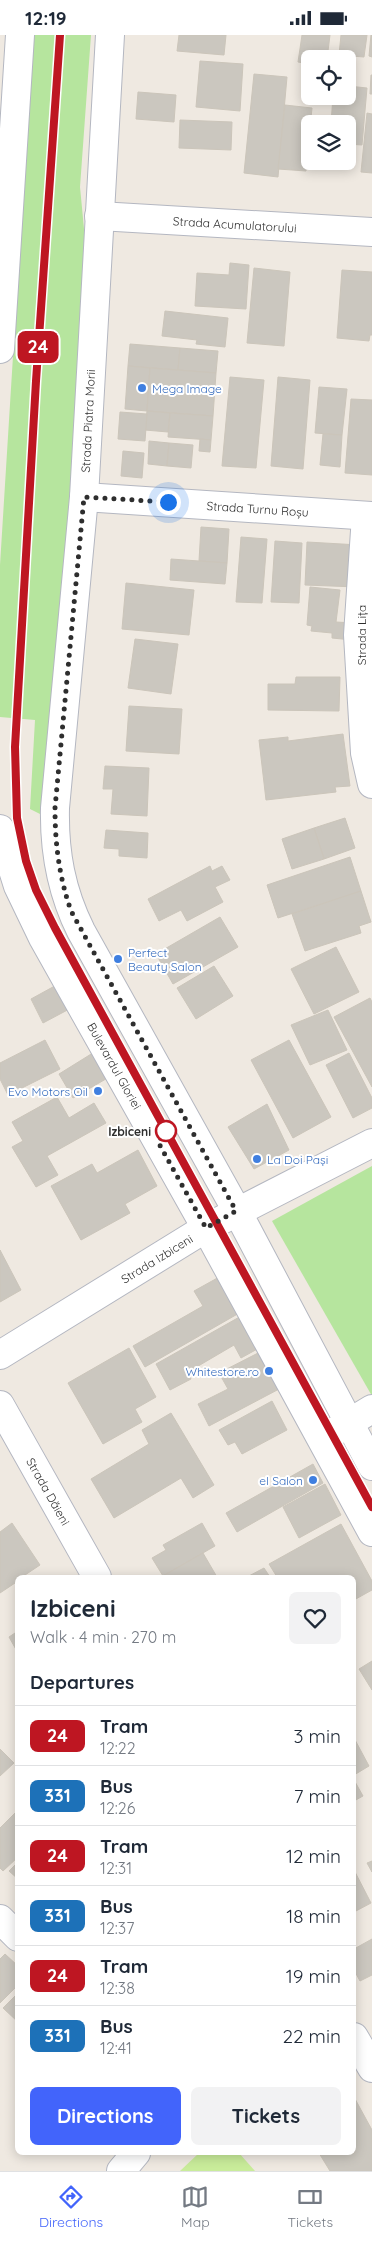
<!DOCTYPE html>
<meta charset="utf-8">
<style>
body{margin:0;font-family:Quicksand,sans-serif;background:#f2f2f3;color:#1f2937;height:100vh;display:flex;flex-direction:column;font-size:19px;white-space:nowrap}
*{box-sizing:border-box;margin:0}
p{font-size:16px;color:#747a83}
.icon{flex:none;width:28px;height:28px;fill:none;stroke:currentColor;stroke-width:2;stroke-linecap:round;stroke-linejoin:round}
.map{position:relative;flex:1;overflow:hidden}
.side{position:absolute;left:15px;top:1540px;width:341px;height:580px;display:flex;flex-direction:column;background:#fff;border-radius:8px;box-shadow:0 2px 12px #0003}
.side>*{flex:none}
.badge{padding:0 10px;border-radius:8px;font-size:18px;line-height:32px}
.tools{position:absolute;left:301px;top:15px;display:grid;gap:10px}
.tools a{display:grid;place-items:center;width:55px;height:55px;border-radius:8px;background:#fff;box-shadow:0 2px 12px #0003;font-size:25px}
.you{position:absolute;width:25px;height:25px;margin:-12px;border:4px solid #fff;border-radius:50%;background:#1a73e8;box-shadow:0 0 0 8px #1a73e833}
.map>.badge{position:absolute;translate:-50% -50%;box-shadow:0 0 0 2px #fff}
h2{padding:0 15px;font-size:19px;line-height:45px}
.round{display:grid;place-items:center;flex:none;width:52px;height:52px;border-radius:8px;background:#f2f2f3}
.summary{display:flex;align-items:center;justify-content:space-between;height:85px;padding:0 15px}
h1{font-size:24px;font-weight:700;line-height:38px}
.cta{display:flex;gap:10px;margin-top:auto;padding:10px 15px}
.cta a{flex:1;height:58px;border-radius:8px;background:#4264fb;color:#fff;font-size:20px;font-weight:700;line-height:58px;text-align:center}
.cta a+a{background:#f2f2f3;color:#1f2937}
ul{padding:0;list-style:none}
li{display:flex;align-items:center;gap:15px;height:60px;padding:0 15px;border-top:1px solid #e0e1e3}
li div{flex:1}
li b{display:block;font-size:19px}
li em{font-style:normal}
li .badge{min-width:55px;font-weight:700;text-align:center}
.status{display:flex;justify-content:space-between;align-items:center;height:35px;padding:0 25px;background:#fff;direction:ltr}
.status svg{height:14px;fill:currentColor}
.dock{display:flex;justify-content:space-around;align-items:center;height:70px;border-top:1px solid #e0e1e3;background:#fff;font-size:14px;color:#747a83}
.dock a{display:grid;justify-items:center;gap:2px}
.dock .current{color:#4264fb}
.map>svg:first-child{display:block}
.green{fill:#b6e59e}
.pitch{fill:#c9ec9a}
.building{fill:#cbc7bf;stroke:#cbc5ba}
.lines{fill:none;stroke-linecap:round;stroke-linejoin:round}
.minor-casing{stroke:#b4b7c1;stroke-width:30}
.minor{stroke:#fff;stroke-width:28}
.line-casing{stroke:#fff;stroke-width:11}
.line{stroke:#be1622;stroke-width:8}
.walk{stroke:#2e2e2e;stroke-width:5;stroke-dasharray:0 9}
.shop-dot{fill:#3f7fe0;stroke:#fff;stroke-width:2}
.stop-dot{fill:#fff;stroke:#be1622;stroke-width:2.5}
.labels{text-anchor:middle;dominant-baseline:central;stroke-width:4;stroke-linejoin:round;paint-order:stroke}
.street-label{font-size:12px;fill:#2e2e2e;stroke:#fff}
.shop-label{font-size:12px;fill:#366cbe;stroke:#fff;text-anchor:start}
.stop-label{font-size:12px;font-weight:bold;fill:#2e2e2e;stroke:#fff;text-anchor:end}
</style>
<div class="status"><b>12:19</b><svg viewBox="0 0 49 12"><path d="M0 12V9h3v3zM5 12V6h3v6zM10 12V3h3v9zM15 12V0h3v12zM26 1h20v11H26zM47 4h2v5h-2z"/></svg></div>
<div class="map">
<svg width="372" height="2136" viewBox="0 0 372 2136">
<rect width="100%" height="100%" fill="#efe9e1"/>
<g class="green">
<path d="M33 0H91L80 152 87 225 61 684 42 780 30 774 35 685 0 682V530Z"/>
<path d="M372 1131V1361L272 1186Z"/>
</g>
<path class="pitch" d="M199 2118H239L255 2136H180Z"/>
<g class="building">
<path d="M179 0H226L224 20 177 16Z"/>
<path d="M302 0H330L327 24H310V29L298 27Z"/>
<path d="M341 0H367L364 22 339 20Z"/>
<path d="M371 0H372V22L369 21Z"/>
<path d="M200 26 243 29 240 76 196 72Z"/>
<path d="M254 39 287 42 278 142 244 138Z"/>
<path d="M371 40H372V59H370Z"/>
<path d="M348 51 367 53 362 110 348 109V89H331L333 61H348Z"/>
<path d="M138 57 176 60 174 87 136 84Z"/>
<path d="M285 70 312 73 306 136 278 134Z"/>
<path d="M367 78 372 79V138L361 137Z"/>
<path d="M180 85 232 87 231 115 179 113Z"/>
<path d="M230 228 249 230 246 274 195 271 197 238 229 240Z"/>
<path d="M254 233 290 237 284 311 247 308Z"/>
<path d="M342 235 372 237V300H370L369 306 337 303Z"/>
<path d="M165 276 228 283 225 312 196 309 197 305 162 301Z"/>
<path d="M130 309 180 313 178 335 128 331Z"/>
<path d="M180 313 218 316 216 338 178 335Z"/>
<path d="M128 331 150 333 147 376 125 374Z"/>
<path d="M150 333 216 338 213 381 147 376Z"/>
<path d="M230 342 264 345 256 433 222 431Z"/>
<path d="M278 342 310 345 303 434 271 431Z"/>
<path d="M319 352 347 354 342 400 315 398Z"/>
<path d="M351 364 372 365V440L345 438Z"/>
<path d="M147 376 170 378 168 397 145 395Z"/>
<path d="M120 377 147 379 145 406 118 404Z"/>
<path d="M170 378 213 381 211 405 168 402Z"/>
<path d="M323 399 342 400 340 432 320 430Z"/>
<path d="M200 404 211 405 210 417 199 416Z"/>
<path d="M149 406 169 408 167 431 148 429Z"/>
<path d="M169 408 193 410 191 433 167 431Z"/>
<path d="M123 416 144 418 142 443 121 441Z"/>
<path d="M201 492 229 494 227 528 199 526Z"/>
<path d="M241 502 267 504 262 568 236 567Z"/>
<path d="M275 506 302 508 299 568 271 567Z"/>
<path d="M307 507 359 510 357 552 305 550Z"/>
<path d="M171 524 227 528 225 549 170 545Z"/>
<path d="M126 548 194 555 189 600 122 594Z"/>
<path d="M310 552 340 555 336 587 354 588 352 605 332 603V598L311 596 312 591 307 590Z"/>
<path d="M135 604 178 609 171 659 128 653Z"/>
<path d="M296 642H340L339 676 268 675V649H295Z"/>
<path d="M129 671 182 674 179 719 126 716Z"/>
<path d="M343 699 350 751 335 752 336 757 266 765 259 705 288 702V706Z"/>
<path d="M105 731 149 733 147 781 111 779 113 754H103Z"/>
<path d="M345 783 355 813 324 824 314 793Z"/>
<path d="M314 793 324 824 292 834 282 804Z"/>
<path d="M106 795 148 798 147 823 119 821V814L104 813Z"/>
<path d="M350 822 361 856 278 883 267 850Z"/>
<path d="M210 831 212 836 222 831 230 845 215 852 223 867 187 886 181 875 159 886 148 864Z"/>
<path d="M361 856 371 887 359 891 361 898 305 916 292 879Z"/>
<path d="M220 882 238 912 173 949 156 919Z"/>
<path d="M336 912 359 957 314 979 291 934Z"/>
<path d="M214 931 233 961 196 984 177 953Z"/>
<path d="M62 947 75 971 43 988 31 964Z"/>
<path d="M370 963 372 967V1052L334 982Z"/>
<path d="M328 975 347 1015 310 1030 291 990Z"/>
<path d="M45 1005 60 1034 8 1060 0 1044V1028Z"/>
<path d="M289 1005 331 1082 293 1103 251 1025Z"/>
<path d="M96 1016 111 1041 73 1063 59 1039Z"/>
<path d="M349 1018 372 1063V1073L353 1083 326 1030Z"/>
<path d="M57 1062 69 1083 94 1068 106 1088 47 1121 58 1140 36 1152 12 1112 23 1106 12 1087Z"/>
<path d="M267 1069 289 1115 254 1134 228 1092Z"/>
<path d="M138 1115 157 1151 125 1169 130 1178 81 1205 51 1151 92 1129 97 1138Z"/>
<path d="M0 1215 21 1255 0 1267Z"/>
<path d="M221 1241 241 1277 145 1332 133 1311 203 1271 194 1256Z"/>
<path d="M243 1280 261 1312 241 1323 234 1310 188 1337 191 1344 170 1355 156 1329Z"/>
<path d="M129 1313 156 1362 135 1374 142 1387 103 1409 68 1348Z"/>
<path d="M262 1316 281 1353 209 1391 198 1369 228 1354 219 1338Z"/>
<path d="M272 1366 287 1395 242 1419 235 1407 228 1410 219 1395Z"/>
<path d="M171 1378 214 1450 193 1463 181 1443 114 1483 91 1444 149 1409 142 1395Z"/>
<path d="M313 1429 323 1448 237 1497 226 1478Z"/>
<path d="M325 1449 341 1480 299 1503 283 1472Z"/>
<path d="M12 1488 40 1530 22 1542H18V1546L0 1558V1497Z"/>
<path d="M202 1488 215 1511 163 1541 152 1523 166 1515 163 1510Z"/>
<path d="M341 1489 372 1546V1555L354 1565V1542H277L269 1529Z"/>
<path d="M203 1518 217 1542H160L163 1541Z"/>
<path d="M264 1533 270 1542H247Z"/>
<path d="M18 1596V1618L9 1602Z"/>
<path d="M372 1626V1655L359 1634Z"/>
<path d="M354 1703 369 1731 354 1740Z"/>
<path d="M0 1714 14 1728 0 1741Z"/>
<path d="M354 1745 363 1761 354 1766Z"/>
<path d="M18 1775V1822L3 1836 0 1833V1793Z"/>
<path d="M372 1826V1837L367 1828Z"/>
<path d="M18 1827V1844L9 1836Z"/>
<path d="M354 1835 371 1868 354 1877Z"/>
<path d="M372 1904V1940L360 1946 354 1935V1914Z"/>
<path d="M5 1919 18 1931V1950L0 1968V1924Z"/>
<path d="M18 1958V1987L3 1973Z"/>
<path d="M354 2062 372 2095V2136H330L319 2118H354Z"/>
</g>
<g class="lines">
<defs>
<g id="minor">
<path d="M110 0 84 462 55 773C54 817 61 856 81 896L237 1176 372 1431"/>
<path id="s1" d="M99 181 372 197"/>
<path d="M0 314 20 0"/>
<path id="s2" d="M84 462 372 481"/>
<path d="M366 481 358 600 365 718 372 749"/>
<path id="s3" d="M0 794 18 851 43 903 206 1193 372 1497"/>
<path id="s4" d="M0 1320 206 1193 372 1108"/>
<path id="s5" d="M0 1370 97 1542"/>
<path d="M334 1397 372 1374"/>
<path d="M0 1884 18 1902"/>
<path d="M354 2002 372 2033"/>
<path d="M121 2136 136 2118"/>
</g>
</defs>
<use href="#minor" class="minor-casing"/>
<use href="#minor" class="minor"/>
</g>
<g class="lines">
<defs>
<path id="line" d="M60 0 36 346 15 712 17 783 26 826 36 855 55 893 372 1472"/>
</defs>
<use href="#line" class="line-casing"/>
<use href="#line" class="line"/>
<path class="walk" d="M166 1096 158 1107 206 1193 236 1176 71 876C59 841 55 809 55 773L84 462 168 467"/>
</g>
<g class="shop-dot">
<circle cx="142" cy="353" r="5"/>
<circle cx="118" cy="924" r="5"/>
<circle cx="98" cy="1056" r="5"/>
<circle cx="257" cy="1124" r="5"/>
<circle cx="269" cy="1336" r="5"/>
<circle cx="313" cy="1445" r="5"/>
</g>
<circle class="stop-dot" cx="166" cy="1096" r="10"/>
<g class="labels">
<g class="street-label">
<text stroke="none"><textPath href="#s1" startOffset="136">Strada Acumulatorului</textPath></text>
<text transform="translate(88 386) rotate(-87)">Strada Piatra Morii</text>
<text stroke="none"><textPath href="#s2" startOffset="174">Strada Turnu Roșu</textPath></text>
<text transform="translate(361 600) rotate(-90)">Strada Lița</text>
<text stroke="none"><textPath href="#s3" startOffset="264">Bulevardul Gloriei</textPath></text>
<text stroke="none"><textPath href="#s4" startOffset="184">Strada Izbiceni</textPath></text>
<text stroke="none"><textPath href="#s5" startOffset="99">Strada Dăieni</textPath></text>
</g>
<g class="shop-label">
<text x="152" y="353">Mega Image</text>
<text x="128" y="917">Perfect<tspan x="128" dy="14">Beauty Salon</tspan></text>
<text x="88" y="1056" text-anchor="end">Evo Motors Oil</text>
<text x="267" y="1124">La Doi Pași</text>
<text x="259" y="1336" text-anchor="end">Whitestore.ro</text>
<text x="303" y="1445" text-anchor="end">el Salon</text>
</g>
<g class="stop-label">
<text x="151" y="1096">Izbiceni</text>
</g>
</g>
</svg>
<div class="tools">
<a><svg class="icon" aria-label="locate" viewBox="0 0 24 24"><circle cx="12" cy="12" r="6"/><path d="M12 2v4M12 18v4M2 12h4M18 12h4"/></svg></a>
<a><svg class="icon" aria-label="layers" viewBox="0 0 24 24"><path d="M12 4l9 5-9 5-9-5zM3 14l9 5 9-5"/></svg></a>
</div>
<div class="you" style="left:168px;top:467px"></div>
<b class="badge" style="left:38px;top:312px;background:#be1622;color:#fff">24</b>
<section class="side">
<div class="summary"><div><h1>Izbiceni</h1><p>Walk · 4 min · 270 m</p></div><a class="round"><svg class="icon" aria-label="heart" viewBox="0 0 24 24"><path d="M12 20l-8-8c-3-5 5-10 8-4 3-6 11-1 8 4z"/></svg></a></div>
<h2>Departures</h2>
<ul>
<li><span class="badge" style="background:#be1622;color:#fff">24</span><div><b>Tram</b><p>12:22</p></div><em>3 min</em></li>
<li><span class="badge" style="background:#1d71b8;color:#fff">331</span><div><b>Bus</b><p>12:26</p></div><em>7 min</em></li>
<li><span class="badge" style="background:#be1622;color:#fff">24</span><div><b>Tram</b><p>12:31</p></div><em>12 min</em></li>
<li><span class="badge" style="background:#1d71b8;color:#fff">331</span><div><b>Bus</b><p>12:37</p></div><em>18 min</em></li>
<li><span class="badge" style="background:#be1622;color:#fff">24</span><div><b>Tram</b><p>12:38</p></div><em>19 min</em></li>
<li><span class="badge" style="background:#1d71b8;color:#fff">331</span><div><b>Bus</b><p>12:41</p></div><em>22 min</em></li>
</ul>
<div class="cta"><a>Directions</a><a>Tickets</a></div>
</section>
</div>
<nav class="dock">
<a class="current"><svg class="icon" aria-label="directions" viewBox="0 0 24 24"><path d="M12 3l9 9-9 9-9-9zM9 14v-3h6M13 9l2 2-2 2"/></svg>Directions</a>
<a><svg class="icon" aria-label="map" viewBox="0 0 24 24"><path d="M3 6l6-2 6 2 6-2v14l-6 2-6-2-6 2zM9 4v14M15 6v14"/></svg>Map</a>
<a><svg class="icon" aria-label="tickets" viewBox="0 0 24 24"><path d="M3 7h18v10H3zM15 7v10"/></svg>Tickets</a>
</nav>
